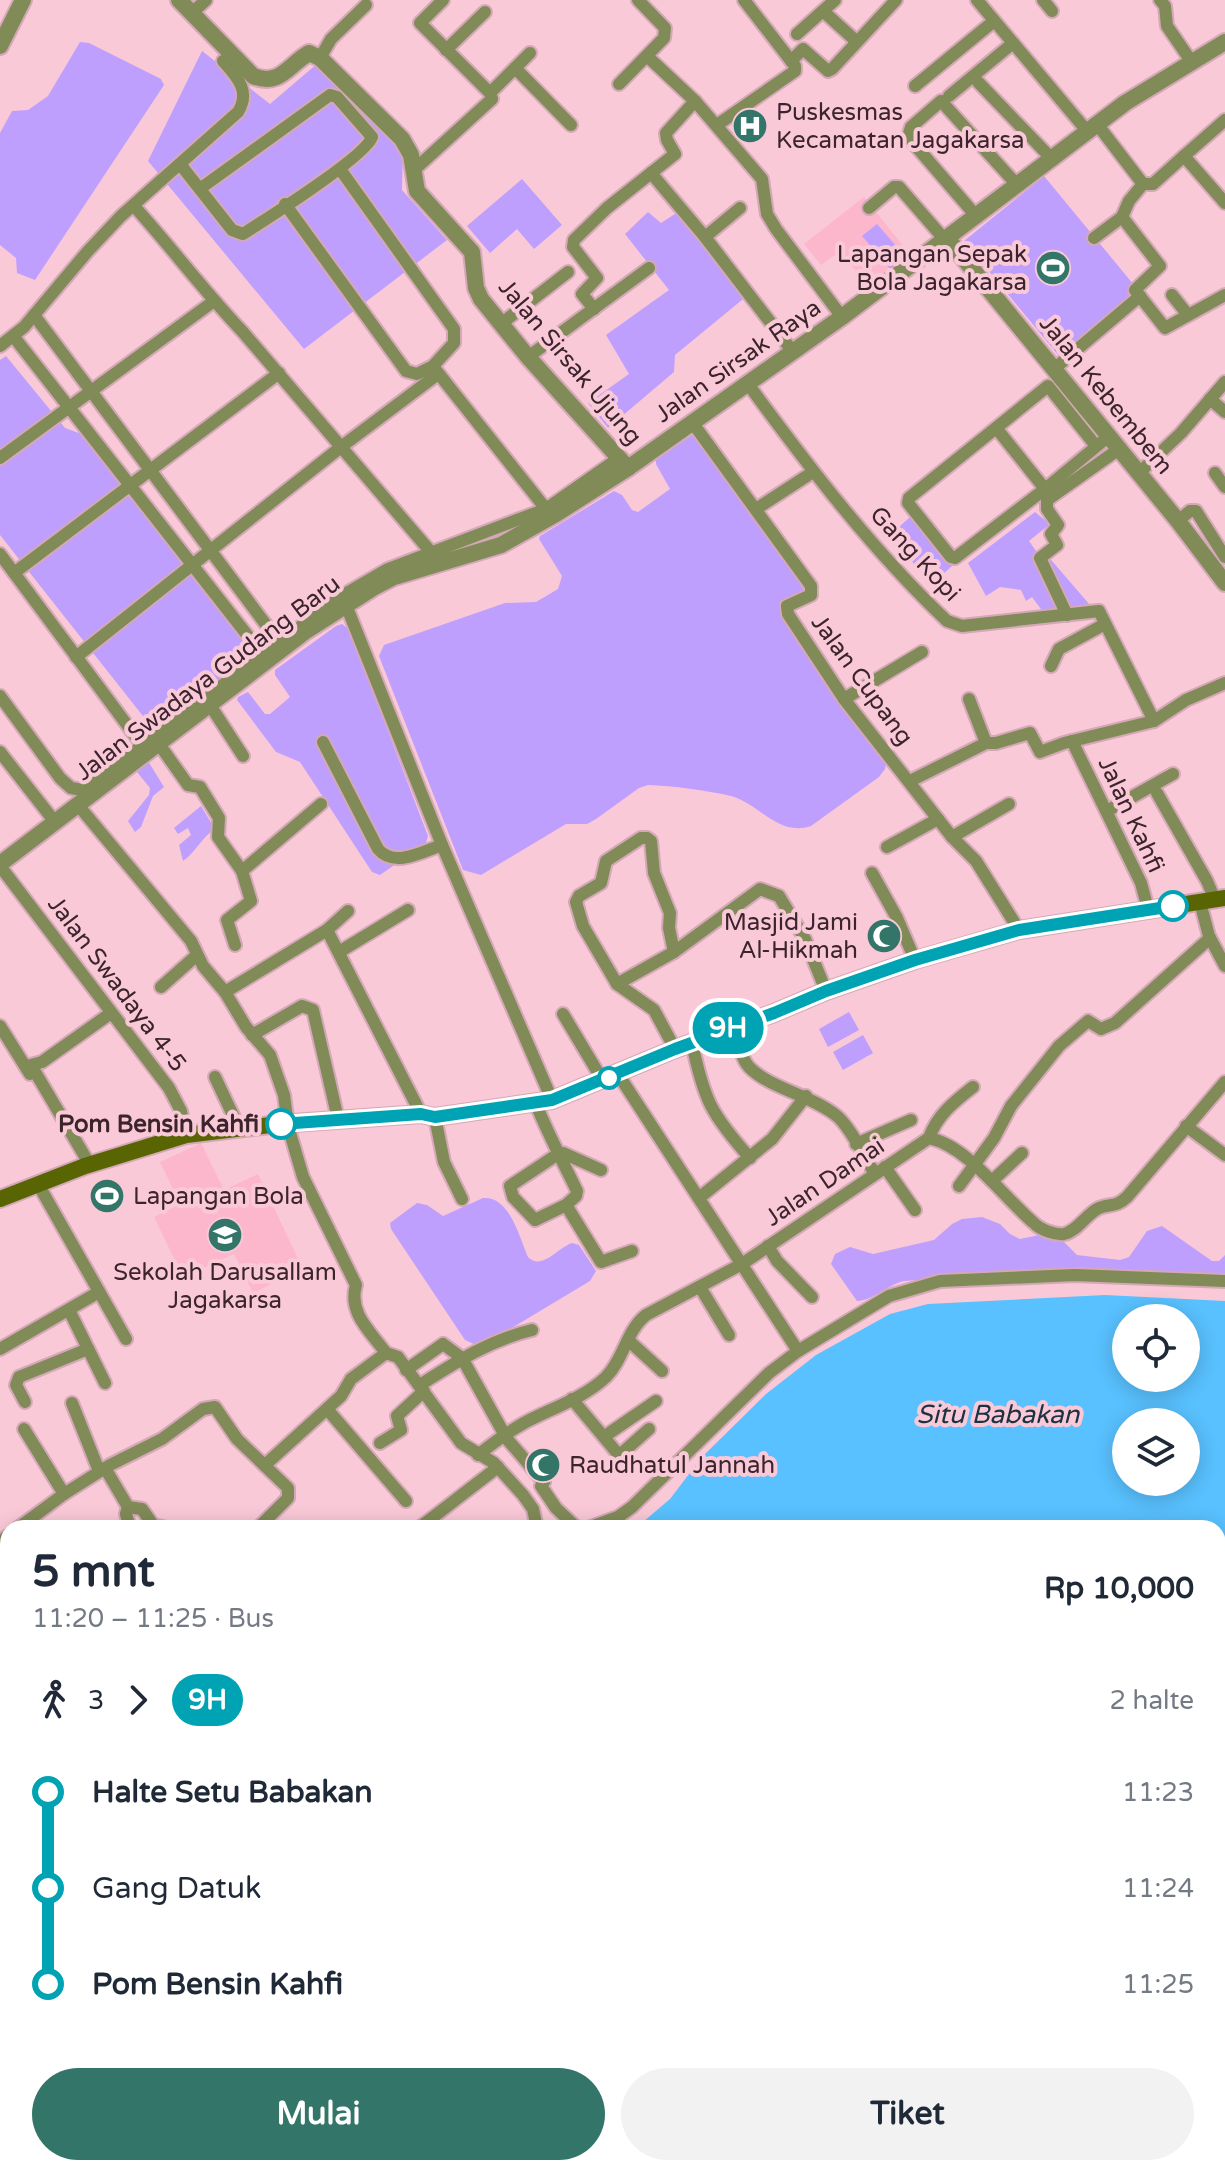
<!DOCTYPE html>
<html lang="id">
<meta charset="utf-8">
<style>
body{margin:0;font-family:"Varela Round",sans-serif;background:#f2f2f3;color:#1f2937;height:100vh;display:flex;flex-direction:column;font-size:30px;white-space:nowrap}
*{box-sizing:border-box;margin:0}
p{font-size:26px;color:#747a83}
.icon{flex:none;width:44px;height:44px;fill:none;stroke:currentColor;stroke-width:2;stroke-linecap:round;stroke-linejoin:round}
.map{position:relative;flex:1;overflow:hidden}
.details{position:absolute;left:0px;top:1520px;width:1226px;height:656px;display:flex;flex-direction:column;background:#fff;border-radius:24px 24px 0 0;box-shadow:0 4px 20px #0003}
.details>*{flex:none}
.badge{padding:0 16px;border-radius:26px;font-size:28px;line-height:52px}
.buttons{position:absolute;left:1112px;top:1304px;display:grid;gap:16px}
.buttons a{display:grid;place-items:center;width:88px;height:88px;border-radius:50%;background:#fff;box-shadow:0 4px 20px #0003;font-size:40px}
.map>.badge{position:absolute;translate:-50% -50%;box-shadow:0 0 0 4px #fff}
.legs{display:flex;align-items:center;gap:12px;height:88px;padding:0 32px;font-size:26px}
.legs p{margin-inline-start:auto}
.summary{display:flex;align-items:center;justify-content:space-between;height:136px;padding:0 32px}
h1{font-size:44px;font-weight:700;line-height:60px}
.cta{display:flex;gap:16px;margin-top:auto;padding:16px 32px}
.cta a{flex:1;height:92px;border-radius:48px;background:#337669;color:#fff;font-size:32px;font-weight:700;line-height:92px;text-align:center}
.cta a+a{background:#f2f2f3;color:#1f2937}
ul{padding:0 32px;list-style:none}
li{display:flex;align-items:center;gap:28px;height:96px;font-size:30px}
li i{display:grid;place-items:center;width:12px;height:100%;margin:0 10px;background:currentColor}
li i::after{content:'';width:20px;height:20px;margin:-10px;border:6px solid;border-radius:50%;background:#fff}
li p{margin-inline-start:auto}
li:first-child i{background:linear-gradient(#0000 50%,currentColor 0)}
li:last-child i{background:linear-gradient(currentColor 50%,#0000 0)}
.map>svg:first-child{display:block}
.built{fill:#fcb7cd}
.green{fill:#be9ffd}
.water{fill:#59c1ff;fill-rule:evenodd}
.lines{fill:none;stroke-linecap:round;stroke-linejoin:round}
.minor-casing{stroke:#d4a8b6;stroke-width:16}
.tertiary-casing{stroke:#d4a8b6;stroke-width:20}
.secondary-casing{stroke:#d4a8b6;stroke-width:20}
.minor{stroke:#818b58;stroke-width:12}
.tertiary{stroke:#818b58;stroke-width:16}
.secondary{stroke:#586502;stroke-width:16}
.line-1-casing{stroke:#fff;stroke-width:18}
.line-1{stroke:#00a3b4;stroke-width:12}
.stop-1-dot{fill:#fff;stroke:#00a3b4;stroke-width:4}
.labels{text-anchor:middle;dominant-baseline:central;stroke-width:8;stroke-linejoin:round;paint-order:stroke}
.poi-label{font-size:24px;fill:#3b242c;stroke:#fac9d8;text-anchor:start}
.street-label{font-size:24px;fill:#3b242c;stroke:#fac9d8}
.stop-label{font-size:24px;font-weight:bold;fill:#3b242c;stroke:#fac9d8;text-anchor:end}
.water-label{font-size:26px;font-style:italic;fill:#1c3240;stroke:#fac9d8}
</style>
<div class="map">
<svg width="1225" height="2176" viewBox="0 0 1225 2176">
<rect width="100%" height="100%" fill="#fac9d8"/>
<g class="built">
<path d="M864 197 912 257 871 290 840 251 821 265 804 244Z"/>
<path d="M201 1143 224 1190 258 1174 303 1269 253 1293 234 1254 183 1277 154 1217 180 1204 160 1162Z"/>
</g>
<g class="green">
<path d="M80 42 89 43 161 79 164 85 35 280 17 273 16 258 0 245V133L12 111 28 110 48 96Z"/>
<path d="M202 51 270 104 318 63 403 144 402 190 447 240 304 349 148 161Z"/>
<path d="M1044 176 1143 296 1063 361 964 241Z"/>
<path d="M522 179 562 225 534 249 517 229 490 253 467 226Z"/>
<path d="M681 210 748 295 675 355 674 372 608 428 588 403 629 374 606 335 669 290 625 234 648 212 661 223Z"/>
<path d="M877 224 905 256 890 269 862 236Z"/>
<path d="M6 356 65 428 87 436 256 655 155 729 150 725 0 535V360Z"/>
<path d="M695 433 806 583V591L786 603 887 760 885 769 879 777 811 826C778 837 760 804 731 796 705 790 674 786 648 785L639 788 596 819 587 824H566L481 875 463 870 379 656 384 645 505 603 536 602 558 589 562 576 539 539 540 536 614 491 622 495 632 510 638 512 670 489 656 464V460Z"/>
<path d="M919 509 962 557 932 584 889 536Z"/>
<path d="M1035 512 1050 524 1029 541 1041 558 1046 554 1090 605 1043 612 1032 597 1026 601 1021 590 1000 587 986 596 968 563Z"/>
<path d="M342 624 349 629 428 836 426 843 380 875 372 872 300 762 276 752 237 700 238 697 248 692 265 714H270L290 697 275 675V670L336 626Z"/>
<path d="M148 761 164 787 153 796 141 827 135 832 128 821 149 795 150 788 137 772Z"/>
<path d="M201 806 215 829C201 838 196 852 183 861L179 845 191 835 188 828 178 834 174 828Z"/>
<path d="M849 1012 859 1030 828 1047 819 1029Z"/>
<path d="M863 1035 873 1053 843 1070 833 1052Z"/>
<path d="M483 1198C510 1196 519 1237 528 1257 542 1271 557 1248 572 1243L579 1245 596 1271 590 1281 480 1347 465 1340 391 1229 390 1223 417 1203 427 1205 443 1216Z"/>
<path d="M982 1217 1000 1224 1010 1234 1020 1239 1049 1233 1060 1238 1077 1255 1120 1260 1129 1257 1147 1231 1162 1226 1212 1261H1219L1225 1255V1276L1023 1273 904 1281C887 1285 874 1300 857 1301L831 1264 835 1254 850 1247 873 1254 934 1240 952 1224 962 1219Z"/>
<path d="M0 1709 8 1720V1875H0Z"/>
<path d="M8 1946V2049L0 2053V1949Z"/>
</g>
<g class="water">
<path d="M1105 1295 1225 1301V1567H1218V1528H636L670 1499 702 1457 766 1394 816 1355 890 1314 928 1304ZM1126 1318H1186V1378H1126ZM1126 1422H1186V1482H1126Z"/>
<path d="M8 1897V1946L0 1949V1899Z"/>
<path d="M8 2049V2133L0 2136V2053Z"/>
</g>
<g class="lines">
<defs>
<g id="minor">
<path d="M977 0 1087 131"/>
<path d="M1043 0 1052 11"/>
<path d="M1160 0 1165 6 1167 26 1191 61"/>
<path d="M823 11 856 41"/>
<path d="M193 12 206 0"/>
<path d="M797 34 835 0"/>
<path d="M446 50 485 12"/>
<path d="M648 57 695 101 762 179 767 214 776 229 842 317"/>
<path d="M320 58 331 39 366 5"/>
<path d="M791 61 803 49 828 71 832 69 896 0"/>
<path d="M515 68 571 125"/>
<path d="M978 82 1052 159"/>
<path d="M619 84 664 38 665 28 638 0"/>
<path d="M915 86 994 21"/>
<path d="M490 93 530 53"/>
<path d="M949 96 1013 43"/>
<path d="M1097 124 1143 184H1153L1184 156 1225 203"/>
<path d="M717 125 795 71V66L744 0"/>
<path d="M1184 156 1225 120"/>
<path d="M180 164 232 230 243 234C265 220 366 156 372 137L337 97 330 95 201 188"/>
<path d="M414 170 492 99 490 93 420 23 443 0"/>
<path d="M651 173 705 237 793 352"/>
<path d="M285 204 406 371 417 374 433 366 454 343V329L340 169"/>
<path d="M134 206C171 247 204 291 242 331L430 551"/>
<path d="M869 208 894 187H899L945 240"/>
<path d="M977 217 908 137 911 127 941 101 1018 186"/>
<path d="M1122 217 1160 266 1135 290 1165 328 1225 295"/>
<path d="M1122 217 1129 201 1143 184"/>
<path d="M705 237 740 208"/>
<path d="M1094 238 1122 217"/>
<path d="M1172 295 1188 315"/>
<path d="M594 309 582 294 597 278 573 247 574 240 607 208 675 154 667 140 666 133 695 101"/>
<path d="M34 315 279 642"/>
<path d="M502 323 568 272"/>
<path d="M14 337 262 654"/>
<path d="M0 346 24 327 88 251 121 216 238 112C251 91 237 77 223 61"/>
<path d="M528 357 649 268"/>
<path d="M435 369 546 509"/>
<path d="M1054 369 1140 296"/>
<path d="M748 384C809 467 872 550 947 621L962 626 1099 611 1154 721"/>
<path d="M1210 399 1225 412"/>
<path d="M692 422 811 586V595L787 606 788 614 844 699 952 837 976 861 1019 930"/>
<path d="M997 429 1045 489"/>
<path d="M1096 446 1048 386 909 498 908 503 951 557 955 558 1045 489 1109 436"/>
<path d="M0 458 214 301"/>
<path d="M1139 473 1181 433 1225 382"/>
<path d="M1215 473 1225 487"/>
<path d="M756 509 813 472"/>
<path d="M1178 521 1190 511H1196L1225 557"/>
<path d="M0 554 142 745"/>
<path d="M14 573 279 373"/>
<path d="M346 605 442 845 552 1100"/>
<path d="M1067 615 1040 558 1057 545 1051 534 1058 525 1047 509V500L1119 449"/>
<path d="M76 657 341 447 438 374"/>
<path d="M1051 666 1059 649 1105 624"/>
<path d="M0 696 60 778 71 788 83 790 340 597 388 569 546 509 619 458"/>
<path d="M844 699 922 652"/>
<path d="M969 699 986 743"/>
<path d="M210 705 243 756"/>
<path d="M1072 741 1141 883 1148 909"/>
<path d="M323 742 378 849C394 868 422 852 442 845"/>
<path d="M159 744 188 785 200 787 219 818 218 837 242 871 321 804"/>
<path d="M0 752 55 822"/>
<path d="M910 781 986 743H996L1030 733 1040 752 1064 743 1154 721 1186 700 1225 683"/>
<path d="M1157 793 1207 881 1215 900"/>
<path d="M78 805 191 941 203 966 225 992 246 1027 270 1055 284 1095 288 1126 303 1177 356 1285C348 1313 370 1331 386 1353"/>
<path d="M1107 811 1173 774"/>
<path d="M952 837 1009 804"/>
<path d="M887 847 938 819"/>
<path d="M0 866 169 1088 181 1111 186 1135"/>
<path d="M872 873 897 918 915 960"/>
<path d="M1200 902 1209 936 1225 966"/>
<path d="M327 930 421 1114"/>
<path d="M235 945 227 920 251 901 242 871"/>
<path d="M339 952 408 910"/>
<path d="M674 952 669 928 670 913 654 873 651 841 647 838H641L606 861 601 883 579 896 576 902 583 926 617 984 654 1010 675 1049"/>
<path d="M617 984 674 952 760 889 779 896 805 939 826 991"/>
<path d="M161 987 197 955"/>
<path d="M225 992 327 930 348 911"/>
<path d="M563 1014 603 1081"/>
<path d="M736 1025C738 1038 740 1057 749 1067 769 1088 811 1095 837 1116 851 1128 865 1158 875 1174"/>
<path d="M0 1026 30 1074"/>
<path d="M252 1035 302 1006 313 1010 338 1119"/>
<path d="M692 1043C704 1100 711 1114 750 1158"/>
<path d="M618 1074 798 1351"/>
<path d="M215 1077 239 1128"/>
<path d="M536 1104C548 1134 563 1162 577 1191L576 1196 566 1205 535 1220 513 1197 510 1186 558 1154 563 1153 601 1170"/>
<path d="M435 1117 444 1162 462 1199"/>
<path d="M1186 1126 1225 1155"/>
<path d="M929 1138C937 1115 954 1102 973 1087"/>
<path d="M856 1144 911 1120"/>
<path d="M90 1165 31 1065 42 1062 111 1013"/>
<path d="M885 1167 915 1210"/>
<path d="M992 1181 1022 1153"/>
<path d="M38 1184 126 1339"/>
<path d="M959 1186 994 1138 1011 1106 1059 1046 1088 1021 1101 1029 1115 1023 1210 938"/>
<path d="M699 1198 772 1139 806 1096"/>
<path d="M566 1205 601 1262 632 1251"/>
<path d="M768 1246 777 1261 812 1297"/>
<path d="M700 1287 729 1335"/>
<path d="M69 1310 105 1383"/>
<path d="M628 1340 662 1371"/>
<path d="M0 1349 99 1292"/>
<path d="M386 1353 398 1357 461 1443 494 1463 523 1495 533 1509 537 1528"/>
<path d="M406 1370 443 1344 462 1358 507 1439 544 1482 541 1486 556 1508 577 1528"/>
<path d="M420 1385C456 1362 490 1340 532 1330"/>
<path d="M572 1399 618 1454 622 1453 649 1429"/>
<path d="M25 1402 16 1385 19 1377 88 1349"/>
<path d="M72 1403 99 1471"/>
<path d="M327 1409 406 1501"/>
<path d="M24 1429 64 1494"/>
<path d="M605 1436 656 1401"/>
<path d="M380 1443 401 1430 397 1416 424 1391"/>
<path d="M478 1455C493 1443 508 1432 524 1423 550 1409 584 1398 606 1377 624 1359 626 1331 646 1315L742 1264 929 1138C968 1146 1005 1199 1035 1224 1041 1230 1055 1235 1064 1234 1078 1231 1086 1214 1099 1208 1112 1203 1115 1208 1127 1197L1225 1082"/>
<path d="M265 1465 341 1396 351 1379 386 1353"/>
<path d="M105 1468 128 1507 142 1509 153 1525 167 1528"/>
<path d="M128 1507 126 1514 130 1528"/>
<path d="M18 1528 64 1494 110 1465 162 1439 203 1409 215 1407 237 1439 288 1488V1498L258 1528"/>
<path d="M419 1528 498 1467"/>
<path d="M588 1528 618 1517 632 1507 769 1373 798 1351 889 1296 940 1281 1075 1275 1225 1281"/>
<path d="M0 1542 8 1536"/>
<path d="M1218 1584 1225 1583"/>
<path d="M1218 1623 1225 1619"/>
<path d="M1218 1651 1225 1661"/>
<path d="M1218 1677 1225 1674"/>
<path d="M0 1702 8 1712"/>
<path d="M1218 1706 1225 1700"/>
<path d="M1218 1787 1225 1780"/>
<path d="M1218 1862 1225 1873"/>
<path d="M0 1886 8 1884"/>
<path d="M1218 1919 1225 1915"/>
<path d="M1218 2004 1225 2009"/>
<path d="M1218 2059 1225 2065"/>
<path d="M1218 2093 1225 2087"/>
<path d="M1218 2126V2127"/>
<path d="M1218 2149 1225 2155"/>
<path d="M0 2162 8 2158"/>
<path d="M95 2168 101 2176"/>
<path d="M359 2168 361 2176"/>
<path d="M628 2168 638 2176"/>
<path d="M679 2168 688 2176"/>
<path d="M1107 2168 1117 2176"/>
<path d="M267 2176 274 2168"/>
<path d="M401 2176 408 2168"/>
<path d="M475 2176 483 2168"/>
<path d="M661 2176 667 2168"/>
<path d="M792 2176 801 2172 806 2176"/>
<path d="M875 2176 885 2168"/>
<path d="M1216 2176 1225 2166"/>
</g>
<g id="tertiary">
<path d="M179 0 253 76C280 87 288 65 309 53L320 58 402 139 411 155 417 191 472 252 476 288 481 299 528 357 628 468"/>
<path d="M0 46 23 0"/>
<path d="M947 238 1178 521 1225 583"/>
<path d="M0 864 306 631 373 588 394 577 501 545 556 514 628 468 842 317 1125 103 1225 42"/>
<path d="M919 2168 922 2176"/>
<path d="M202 2176 210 2168"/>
</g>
<path id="secondary" d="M0 1199 85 1166 186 1135 279 1124 421 1114 435 1117 552 1100 675 1049 774 1013 826 991 915 960 1019 930 1225 898"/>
</defs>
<use href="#minor" class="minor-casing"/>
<use href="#tertiary" class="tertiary-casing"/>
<use href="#secondary" class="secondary-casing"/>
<use href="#minor" class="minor"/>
<use href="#tertiary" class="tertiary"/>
<use href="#secondary" class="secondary"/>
</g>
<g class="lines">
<defs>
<path id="line-1" d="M281 1124 421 1114 435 1117 552 1100 675 1049 774 1013 826 991 915 960 1019 930 1173 906"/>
</defs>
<use href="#line-1" class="line-1-casing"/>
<use href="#line-1" class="line-1"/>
</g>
<defs>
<symbol id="hospital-disc" viewBox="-11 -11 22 22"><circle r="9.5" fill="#337669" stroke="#fac9d8"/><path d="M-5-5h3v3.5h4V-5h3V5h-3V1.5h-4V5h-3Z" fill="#fff"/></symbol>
<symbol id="stadium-disc" viewBox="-11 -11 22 22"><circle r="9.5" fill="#337669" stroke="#fac9d8"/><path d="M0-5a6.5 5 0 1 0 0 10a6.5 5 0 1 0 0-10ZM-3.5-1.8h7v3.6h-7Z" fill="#fff"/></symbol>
<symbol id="mosque-disc" viewBox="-11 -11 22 22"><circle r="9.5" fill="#337669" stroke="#fac9d8"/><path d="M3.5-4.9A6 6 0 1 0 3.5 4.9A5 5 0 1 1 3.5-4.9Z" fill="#fff"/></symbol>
<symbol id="school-disc" viewBox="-11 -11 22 22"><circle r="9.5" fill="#337669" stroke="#fac9d8"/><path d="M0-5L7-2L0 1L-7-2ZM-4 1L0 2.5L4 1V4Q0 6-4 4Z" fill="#fff"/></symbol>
</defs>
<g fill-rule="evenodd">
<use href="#hospital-disc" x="730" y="106" width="40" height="40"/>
<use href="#stadium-disc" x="1033" y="248" width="40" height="40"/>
<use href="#mosque-disc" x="864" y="916" width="40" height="40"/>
<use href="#stadium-disc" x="87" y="1176" width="40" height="40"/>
<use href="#school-disc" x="205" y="1215" width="40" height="40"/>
<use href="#mosque-disc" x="523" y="1445" width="40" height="40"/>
</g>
<g class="stop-1-dot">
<circle cx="1173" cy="906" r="14"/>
<circle cx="609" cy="1078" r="10"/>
<circle cx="281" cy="1124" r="14"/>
</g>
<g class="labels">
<g class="poi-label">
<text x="776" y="112">Puskesmas<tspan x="776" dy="28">Kecamatan Jagakarsa</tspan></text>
<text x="1027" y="254" text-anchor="end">Lapangan Sepak<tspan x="1027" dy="28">Bola Jagakarsa</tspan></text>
<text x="858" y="922" text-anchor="end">Masjid Jami<tspan x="858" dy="28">Al-Hikmah</tspan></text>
<text x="133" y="1196">Lapangan Bola</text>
<text x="225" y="1272" text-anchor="middle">Sekolah Darusallam<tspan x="225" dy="28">Jagakarsa</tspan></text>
<text x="569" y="1465">Raudhatul Jannah</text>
</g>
<g class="street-label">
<text transform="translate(738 361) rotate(-35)">Jalan Sirsak Raya</text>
<text transform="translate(570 362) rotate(50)">Jalan Sirsak Ujung</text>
<text transform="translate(1106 395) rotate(51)">Jalan Kebembem</text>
<text transform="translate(915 554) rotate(47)">Gang Kopi</text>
<text transform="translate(208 678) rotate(-37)">Jalan Swadaya Gudang Baru</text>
<text transform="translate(862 680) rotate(54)">Jalan Cupang</text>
<text transform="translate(1131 815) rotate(65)">Jalan Kahfi</text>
<text transform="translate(117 984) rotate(53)">Jalan Swadaya 4-5</text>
<text transform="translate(825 1182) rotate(-34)">Jalan Damai</text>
</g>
<g class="stop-label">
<text x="259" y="1124">Pom Bensin Kahfi</text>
</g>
<g class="water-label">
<text x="998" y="1414">Situ Babakan</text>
</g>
</g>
</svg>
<div class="buttons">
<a><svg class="icon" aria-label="locate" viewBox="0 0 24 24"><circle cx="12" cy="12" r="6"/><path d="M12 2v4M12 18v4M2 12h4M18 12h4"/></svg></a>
<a><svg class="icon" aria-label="layers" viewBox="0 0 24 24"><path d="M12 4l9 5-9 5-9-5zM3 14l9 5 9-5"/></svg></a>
</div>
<b class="badge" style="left:728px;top:1028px;background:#00a3b4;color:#fff">9H</b>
<section class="details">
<div class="summary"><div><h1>5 mnt</h1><p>11:20 – 11:25 · Bus</p></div><b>Rp 10,000</b></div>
<div class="legs"><svg class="icon" aria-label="walk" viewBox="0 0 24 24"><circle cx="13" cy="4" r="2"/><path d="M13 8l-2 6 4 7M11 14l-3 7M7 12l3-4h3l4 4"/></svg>3<svg class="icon" aria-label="forward" viewBox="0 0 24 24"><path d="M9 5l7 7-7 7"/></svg><b class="badge" style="background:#00a3b4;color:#fff">9H</b><p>2 halte</p></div>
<ul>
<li><i style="color:#00a3b4"></i><b>Halte Setu Babakan</b><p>11:23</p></li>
<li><i style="color:#00a3b4"></i><span>Gang Datuk</span><p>11:24</p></li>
<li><i style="color:#00a3b4"></i><b>Pom Bensin Kahfi</b><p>11:25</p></li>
</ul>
<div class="cta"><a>Mulai</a><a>Tiket</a></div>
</section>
</div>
